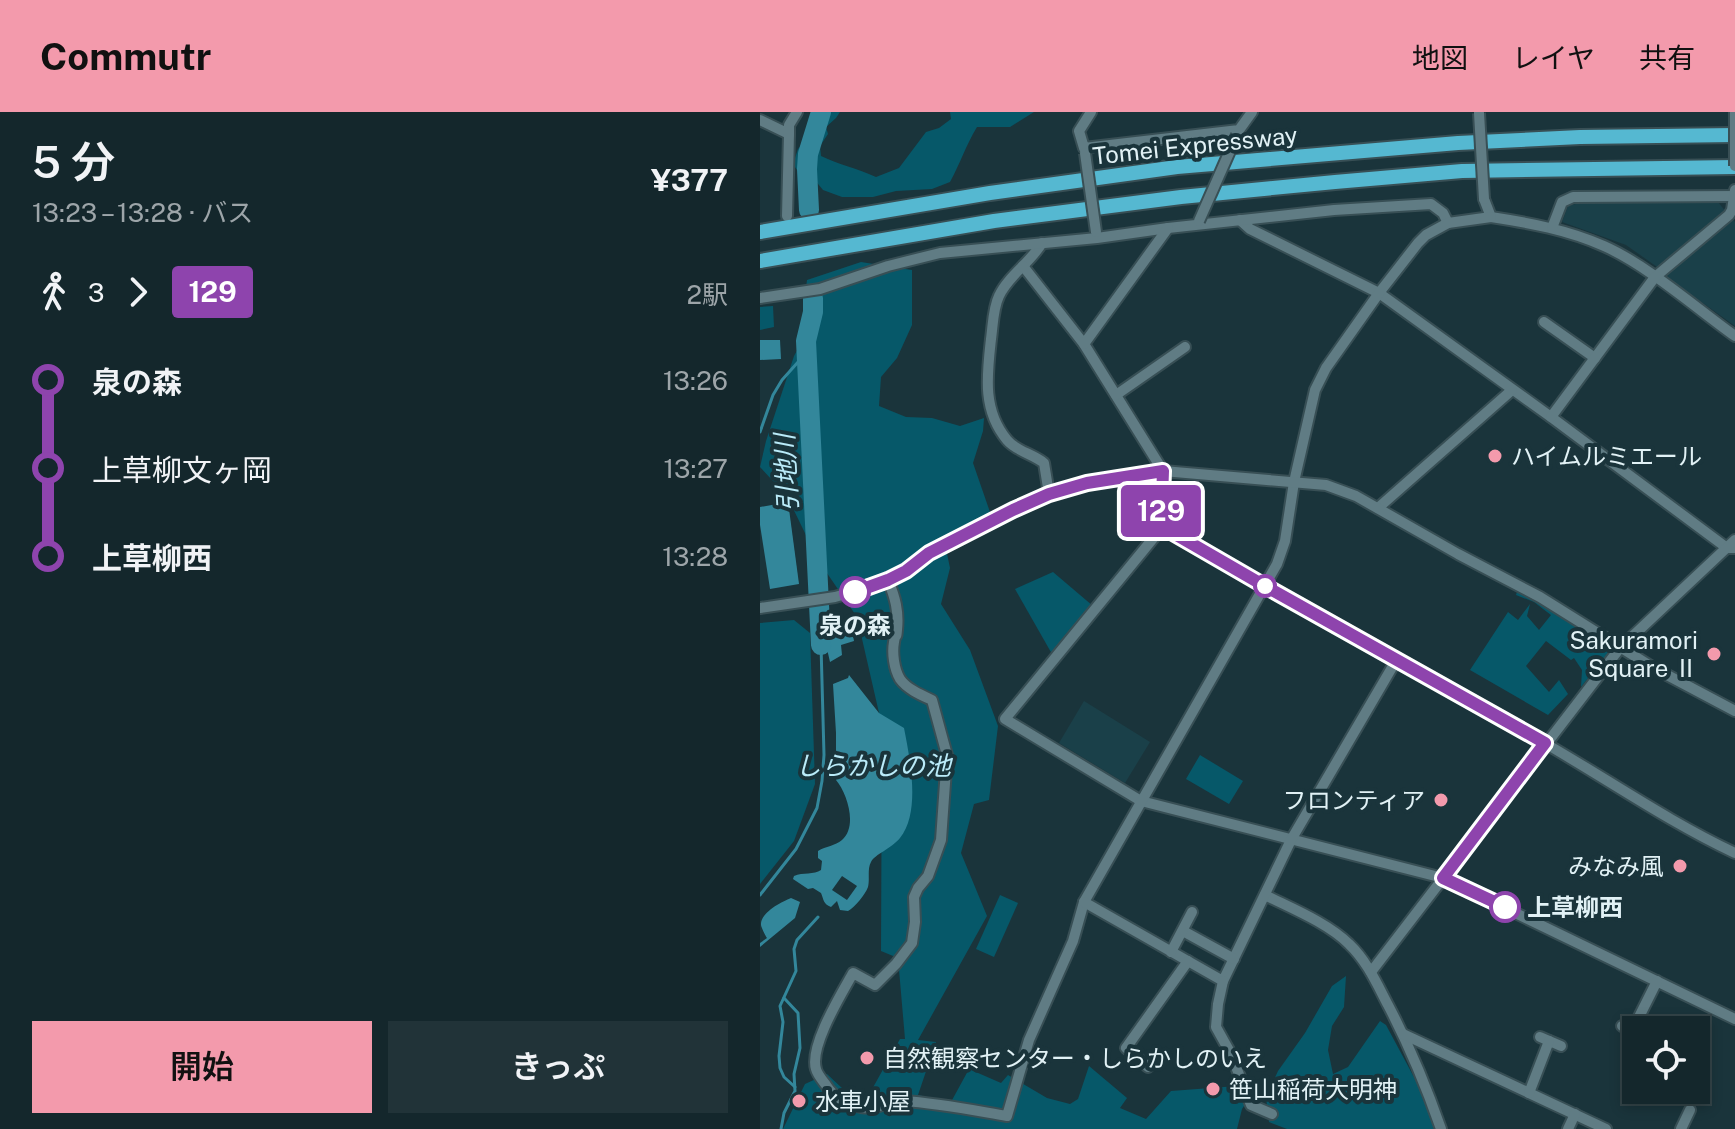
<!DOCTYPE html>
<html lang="ja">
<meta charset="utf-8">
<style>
body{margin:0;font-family:"Public Sans","Noto Sans JP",sans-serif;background:#213338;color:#f1f3f6;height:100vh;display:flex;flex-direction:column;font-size:30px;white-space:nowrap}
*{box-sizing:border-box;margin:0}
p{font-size:26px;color:#9da5a9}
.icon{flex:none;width:44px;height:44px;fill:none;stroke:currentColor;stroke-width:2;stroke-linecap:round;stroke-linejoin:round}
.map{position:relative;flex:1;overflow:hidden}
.panel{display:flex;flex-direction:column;background:#14272c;width:760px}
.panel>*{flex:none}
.badge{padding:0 16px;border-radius:6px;font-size:28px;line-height:52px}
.buttons{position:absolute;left:862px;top:904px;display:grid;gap:16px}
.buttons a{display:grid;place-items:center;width:88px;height:88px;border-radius:0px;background:#14272c;box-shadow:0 4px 12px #0003,0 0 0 2px #334448;font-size:40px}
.map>.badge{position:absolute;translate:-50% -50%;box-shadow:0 0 0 4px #fff}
.legs{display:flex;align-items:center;gap:12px;height:88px;padding:0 32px;font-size:26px}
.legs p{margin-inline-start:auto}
.summary{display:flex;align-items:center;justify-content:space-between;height:136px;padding:0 32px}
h1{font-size:44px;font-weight:600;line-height:60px}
.cta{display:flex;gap:16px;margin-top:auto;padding:16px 32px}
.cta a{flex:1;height:92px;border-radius:0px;background:#f39aac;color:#111;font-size:32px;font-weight:600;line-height:92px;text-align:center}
.cta a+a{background:#213338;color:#f1f3f6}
ul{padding:0 32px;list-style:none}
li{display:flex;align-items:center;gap:28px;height:88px;font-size:30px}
li i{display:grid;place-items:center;width:12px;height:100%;margin:0 10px;background:currentColor}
li i::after{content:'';width:20px;height:20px;margin:-10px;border:6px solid;border-radius:50%;background:#14272c}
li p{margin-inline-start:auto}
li:first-child i{background:linear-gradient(#0000 50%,currentColor 0)}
li:last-child i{background:linear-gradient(currentColor 50%,#0000 0)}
header{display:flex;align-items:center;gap:48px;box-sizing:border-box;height:112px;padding:0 40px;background:#f39aac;color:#111}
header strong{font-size:38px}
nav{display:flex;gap:44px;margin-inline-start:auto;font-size:28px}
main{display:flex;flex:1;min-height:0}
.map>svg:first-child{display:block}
.built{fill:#1a4049}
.green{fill:#065869}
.water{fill:#33879b}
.pier{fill:#1a343b}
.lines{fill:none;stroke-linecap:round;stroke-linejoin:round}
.stream{stroke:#33879b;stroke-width:3}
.river{stroke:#33879b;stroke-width:20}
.minor-casing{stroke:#384f55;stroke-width:14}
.highway-casing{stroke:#384f55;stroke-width:18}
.minor{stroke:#607c84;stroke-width:10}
.highway{stroke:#55b8d1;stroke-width:14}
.minor-bridge-casing{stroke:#384f55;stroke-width:14;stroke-linecap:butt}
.minor-bridge{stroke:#607c84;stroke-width:10}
.line-1-casing{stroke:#fff;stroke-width:18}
.line-1{stroke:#8e44ad;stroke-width:12}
.poi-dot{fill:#f39aac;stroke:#1a343b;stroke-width:3}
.stop-1-dot{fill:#fff;stroke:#8e44ad;stroke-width:4}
.labels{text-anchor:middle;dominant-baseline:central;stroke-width:8;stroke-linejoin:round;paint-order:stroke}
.street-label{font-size:24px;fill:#e1f1f5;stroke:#1a343b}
.poi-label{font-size:24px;fill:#e1f1f5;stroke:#1a343b;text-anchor:start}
.stop-label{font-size:24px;font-weight:bold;fill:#e1f1f5;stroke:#1a343b}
.water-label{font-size:26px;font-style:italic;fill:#baebf9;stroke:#1a343b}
</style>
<header>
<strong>Commutr</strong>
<nav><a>地図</a><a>レイヤ</a><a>共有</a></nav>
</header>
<main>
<section class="panel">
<div class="summary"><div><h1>5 分</h1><p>13:23 – 13:28 · バス</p></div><b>¥377</b></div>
<div class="legs"><svg class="icon" aria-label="walk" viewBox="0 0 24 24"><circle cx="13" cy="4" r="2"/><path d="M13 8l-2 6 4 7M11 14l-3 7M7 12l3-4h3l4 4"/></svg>3<svg class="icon" aria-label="forward" viewBox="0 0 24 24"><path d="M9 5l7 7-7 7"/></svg><b class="badge" style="background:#8e44ad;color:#fff">129</b><p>2駅</p></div>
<ul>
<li><i style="color:#8e44ad"></i><b>泉の森</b><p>13:26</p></li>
<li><i style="color:#8e44ad"></i><span>上草柳文ヶ岡</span><p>13:27</p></li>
<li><i style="color:#8e44ad"></i><b>上草柳西</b><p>13:28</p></li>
</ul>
<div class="cta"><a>開始</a><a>きっぷ</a></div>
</section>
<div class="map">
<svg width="975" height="1017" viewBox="0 0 975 1017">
<rect width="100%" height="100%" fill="#1a343b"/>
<g class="built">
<path d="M958 90 966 100 900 157 866 133 802 110 808 94 819 91Z"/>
<path d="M971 105 975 110V214L905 164 904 160Z"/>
<path d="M324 589 390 630 365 671 299 631Z"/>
</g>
<g class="green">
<path d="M63 0H80L76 6 66 15 68 22 60 34 61 44C79 53 97 56 116 65L139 56 166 20 179 16 191 7 190 0H274L250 15H217C206 33 200 52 190 70L172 77 136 79 113 85H82L63 78 54 67 41 64 33 52 38 37 59 14Z"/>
<path d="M101 150 152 158V213L137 246 121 265 119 294 146 305 172 306 200 314 224 306 223 319 213 351 231 403 184 427 190 456 181 492 210 538 238 614 229 688 214 692 201 741 227 804 158 928 176 930 158 983 191 990 209 957 241 971 248 963 287 986 310 992 318 987 329 954 367 986 360 996 386 1007 411 979 477 974 493 980 482 997 477 1017H23L45 972 67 962 83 977 106 988 140 927H145L138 846 121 839 122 614 97 505 58 448 27 384 0 355 6 329 34 244 39 235 47 168Z"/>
<path d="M13 194 14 215 0 218V195Z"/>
<path d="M293 460 333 494 292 542 255 477Z"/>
<path d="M758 477 852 536 821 575 822 558 814 546 811 548 786 529 766 554 789 580 799 568 808 582 788 603 710 558 748 500 758 508 770 492 767 504 779 518 791 503 774 490 756 483Z"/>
<path d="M34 508 50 521 55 672 34 729 0 772V511Z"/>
<path d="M440 643 483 669 469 692 426 667Z"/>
<path d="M240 783 258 791 234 845 216 837Z"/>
<path d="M586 864 584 895 572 914 568 938 573 962 588 955 620 909 626 913 662 980 674 1017H527L509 1010 506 985 518 959 545 921 572 874Z"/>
</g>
<g class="water">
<path d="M0 228H20L21 247 0 248Z"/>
<path d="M23 391 29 397 39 472 10 477 0 413V395Z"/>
<path d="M91 512 94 529 81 533 82 543 70 550 62 515Z"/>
<path d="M89 563 119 601 144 616C150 647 161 700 140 726 131 737 115 742 111 750 107 757 110 767 108 775 105 783 95 795 88 799L80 798 77 789 71 795C63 792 64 788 61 781L53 776 48 777 33 767 34 764C43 760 54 763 61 758L62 749 58 746V739C66 734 75 734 82 728 98 714 87 681 76 668V621L73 572 88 566Z"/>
<path d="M31 786 40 790 35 806 0 835V831L7 826C6 825 1 815 1 813 0 801 21 790 31 786Z"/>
</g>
<path class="pier" d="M82 764 97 774 87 788 72 778Z"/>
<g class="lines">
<g class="stream">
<path d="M0 320 13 283 22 268 47 240"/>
<path d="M0 783 36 737 57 696 62 669 64 643 61 533H70"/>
<path d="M35 975 24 965 20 956 19 944 23 910 20 894 36 859 34 837 37 828 58 805"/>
<path d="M21 1017 24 1001 35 979 34 962 40 936 38 901 24 886"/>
</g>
<g class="river">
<path d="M49 98 47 57 48 42 61 0"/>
<path d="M53 186V200L46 229 61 533"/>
</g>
<defs>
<g id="minor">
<path d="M331 0 319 19 324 36 479 18 492 0"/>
<path d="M0 8 29 22"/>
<path d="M724 87 731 105C770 111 808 118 844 134 887 153 936 196 975 224"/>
<path d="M27 104 29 22V13L37 0"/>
<path d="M480 108 490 117 619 181 791 305 967 436H975"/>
<path d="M792 116 802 90 813 85 975 84"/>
<path d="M282 131C271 150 248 164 239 184 233 196 233 213 231 227 227 263 222 298 247 328 256 339 273 342 284 351L289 382"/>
<path d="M263 154 324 232 403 359 401 414C527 487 654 557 781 629 846 666 907 709 975 741"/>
<path d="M0 186 60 177 128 154 180 141 337 126 408 116 574 98 671 92 683 101 688 111"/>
<path d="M784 210 835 246"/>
<path d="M324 232 408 116"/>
<path d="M356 283 425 235"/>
<path d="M791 305 895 165 969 103 972 98 975 78"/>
<path d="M618 396 752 278"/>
<path d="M401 414 400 418 245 607 381 689 683 766 975 907"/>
<path d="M128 468C135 485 139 499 137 518 136 530 136 518 134 530 132 541 134 557 140 567 147 577 161 583 172 588L187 643 181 728 168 764 158 776 154 785 155 810 152 831 136 852 115 873 93 861C82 881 49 934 56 957 57 962 63 969 66 973 74 986 86 992 101 995 120 998 127 988 143 989 178 991 212 998 247 1004L269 928 313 829 324 790 517 452 525 429 534 370 555 278 566 256 619 181 658 131 666 123 688 111 731 105"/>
<path d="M0 496 75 485 113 474 146 459 169 441 253 398 289 382 327 371 403 359 566 373 596 384 698 442 780 485 892 555 975 599"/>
<path d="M505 783C531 796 568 811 589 832 607 849 617 872 628 893 649 933 666 974 681 1017"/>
<path d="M324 790 463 869 531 728 637 547"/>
<path d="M423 819 474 847"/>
<path d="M411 840 432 800"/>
<path d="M611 860 860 536 975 428"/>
<path d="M463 869 458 892 456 915 471 942 491 993 512 1002"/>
<path d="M862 914 876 922"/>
<path d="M872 919 897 869"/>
<path d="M643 922 846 1017"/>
<path d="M780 925 801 934"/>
<path d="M388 955 366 936 428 849"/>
<path d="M769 981 789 929"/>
<path d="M808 1017 815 1002"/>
<path d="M921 1017 930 998"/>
</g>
<g id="highway">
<path d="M0 120 230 81 417 55 698 31 820 25 975 23"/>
<path d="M0 149 234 109 421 85 575 70 702 59 975 55"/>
</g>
</defs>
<use href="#minor" class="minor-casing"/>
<use href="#highway" class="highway-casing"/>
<use href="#minor" class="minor"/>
<use href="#highway" class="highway"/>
<defs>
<g id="minor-bridge">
<path d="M975 0V54"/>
<path d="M719 1 724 87"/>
<path d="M325 41 336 120"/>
<path d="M439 109 477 23"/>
</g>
</defs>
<use href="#minor-bridge" class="minor-bridge-casing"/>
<use href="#minor-bridge" class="minor-bridge"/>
</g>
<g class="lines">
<defs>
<path id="line-1" d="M95 480 128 468 146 459 169 441 253 398 289 382 327 371 403 359 401 414 503 473 785 631 683 766 745 795"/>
</defs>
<use href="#line-1" class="line-1-casing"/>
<use href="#line-1" class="line-1"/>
</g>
<g class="poi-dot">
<circle cx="735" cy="344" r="8"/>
<circle cx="954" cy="542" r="8"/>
<circle cx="681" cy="688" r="8"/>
<circle cx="920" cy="754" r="8"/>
<circle cx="107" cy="946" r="8"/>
<circle cx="453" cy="977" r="8"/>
<circle cx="39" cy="989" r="8"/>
</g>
<g class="stop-1-dot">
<circle cx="505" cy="474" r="10"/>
<circle cx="95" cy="480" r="14"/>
<circle cx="745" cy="795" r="14"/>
</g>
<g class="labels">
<g class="street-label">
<text transform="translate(435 33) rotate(-6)">Tomei Expressway</text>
</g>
<g class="poi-label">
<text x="751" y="344">ハイムルミエール</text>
<text x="938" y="528" text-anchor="end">Sakuramori<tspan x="938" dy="28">Square Ⅱ</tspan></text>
<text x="665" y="688" text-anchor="end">フロンティア</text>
<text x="904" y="754" text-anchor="end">みなみ風</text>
<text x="123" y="946">自然観察センター・しらかしのいえ</text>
<text x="469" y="977">笹山稲荷大明神</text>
<text x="55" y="989">水車小屋</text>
</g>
<g class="stop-label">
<text x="95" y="513">泉の森</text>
<text x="767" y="795" text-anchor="start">上草柳西</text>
</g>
<g class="water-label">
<text transform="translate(26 361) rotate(-93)">引地川</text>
<text x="113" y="653">しらかしの池</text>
</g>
</g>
</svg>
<div class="buttons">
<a><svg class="icon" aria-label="locate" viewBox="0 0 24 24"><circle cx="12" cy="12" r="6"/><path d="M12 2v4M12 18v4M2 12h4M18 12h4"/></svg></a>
</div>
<b class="badge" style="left:401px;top:399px;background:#8e44ad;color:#fff">129</b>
</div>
</main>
